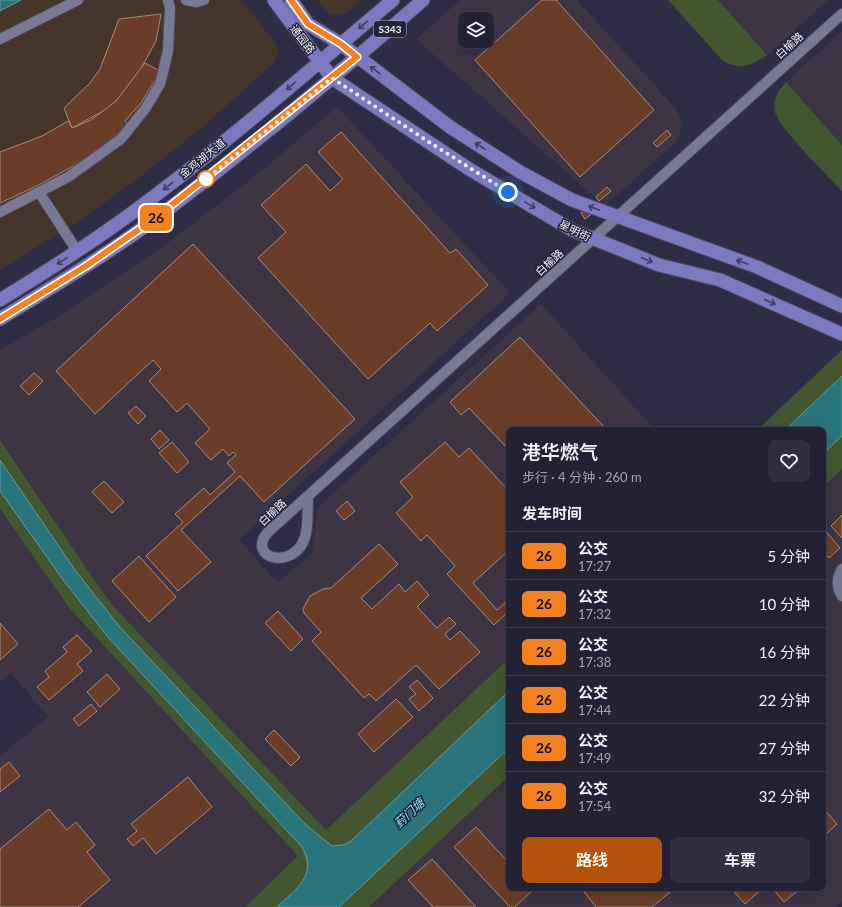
<!DOCTYPE html>
<html lang="zh">
<meta charset="utf-8">
<style>
body{margin:0;font-family:Lato,"Noto Sans SC",sans-serif;background:#2f2f40;color:#f1f3f6;height:100vh;display:flex;flex-direction:column;font-size:15px;white-space:nowrap}
*{box-sizing:border-box;margin:0}
p{font-size:13px;color:#a3a4ac}
.icon{flex:none;width:22px;height:22px;fill:none;stroke:currentColor;stroke-width:2;stroke-linecap:round;stroke-linejoin:round}
.map{position:relative;flex:1;overflow:hidden}
.sheet{position:absolute;left:506px;top:427px;width:320px;height:464px;display:flex;flex-direction:column;background:#232234;border-radius:8px;box-shadow:0 4px 16px #0002,0 0 0 1px #403f4f}
.sheet>*{flex:none}
.badge{padding:0 8px;border-radius:6px;font-size:14px;line-height:26px}
.fabs{position:absolute;left:458px;top:12px;display:grid;gap:8px}
.fabs a{display:grid;place-items:center;width:36px;height:36px;border-radius:8px;background:#232234;box-shadow:0 4px 16px #0002,0 0 0 1px #403f4f;font-size:20px}
.you{position:absolute;width:20px;height:20px;margin:-10px;border:3px solid #fff;border-radius:50%;background:#1a73e8;box-shadow:0 0 0 6px #1a73e833}
.map>.badge{position:absolute;translate:-50% -50%;box-shadow:0 0 0 2px #fff}
h2{padding:0 16px;font-size:15px;line-height:36px}
.round{display:grid;place-items:center;flex:none;width:42px;height:42px;border-radius:8px;background:#2f2f40}
.overview{display:flex;align-items:center;justify-content:space-between;height:68px;padding:0 16px}
h1{font-size:19px;font-weight:600;line-height:30px}
.action{display:flex;gap:8px;margin-top:auto;padding:8px 16px}
.action a{flex:1;height:46px;border-radius:8px;background:#b45309;color:#fff;font-size:16px;font-weight:600;line-height:46px;text-align:center}
.action a+a{background:#2f2f40;color:#f1f3f6}
ul{padding:0;list-style:none}
li{display:flex;align-items:center;gap:12px;height:48px;padding:0 16px;border-top:1px solid #403f4f}
li div{flex:1}
li b{display:block;font-size:15px}
li em{font-style:normal}
li .badge{min-width:44px;font-weight:700;text-align:center}
.map>svg:first-child{display:block}
.commercial{fill:#443429}
.industrial{fill:#3d3444;fill-rule:evenodd}
.green{fill:#425730}
.water{fill:#2a747b;stroke:#6599a2}
.building{fill:#6a3d28;stroke:#a88a7d}
.lines{fill:none;stroke-linecap:round;stroke-linejoin:round}
.minor-casing{stroke:#4b4a5d;stroke-width:12}
.major-casing{stroke:#4b4a5d;stroke-width:15}
.minor{stroke:#7a7994;stroke-width:10}
.major{stroke:#7b7ac0;stroke-width:13}
.oneway{stroke:#3f3d62}
.line-casing{stroke:#fff;stroke-width:9}
.line{stroke:#f58220;stroke-width:6}
.walk{stroke:#f0f0fd;stroke-width:4;stroke-dasharray:0 7.2}
.stop-dot{fill:#fff;stroke:#f58220;stroke-width:2}
.labels{text-anchor:middle;dominant-baseline:central;stroke-width:3;stroke-linejoin:round;paint-order:stroke}
.shield{fill:#25233a;stroke:#b3b2c2;stroke-width:1}
.shield-label{font-size:10px;font-weight:bold;fill:#f0f0fd}
.street-label{font-size:11px;fill:#f0f0fd;stroke:#25233a}
.water-label{font-size:12px;font-style:italic;fill:#7debf7;stroke:#25233a}
</style>
<div class="map">
<svg width="842" height="907" viewBox="0 0 842 907">
<rect width="100%" height="100%" fill="#2f2d45"/>
<g class="commercial">
<path d="M21 0H242L275 43 279 52 272 65 198 131 135 181 76 223 0 270V11Z"/>
<path d="M317 0H362L347 13 336 16 329 14Z"/>
</g>
<g class="industrial">
<path d="M461 0H577L677 110 682 124 680 135 677 141 605 206 416 39ZM465 19H487V41H465Z"/>
<path d="M718 0H828L767 55Z"/>
<path d="M842 31V145L786 82Z"/>
<path d="M337 107 510 293 239 540 278 583 313 552 317 508 541 304 655 430H509V658L326 830 116 609 99 587 0 440V350L64 313 153 254 259 173Z"/>
<path d="M842 469V902L836 907H369L509 776V888H823V487Z"/>
<path d="M0 509 70 609 299 856 245 907H0V756L48 717 11 673 0 682Z"/>
</g>
<g class="green">
<path d="M668 0H718L767 55C751 66 739 71 722 60Z"/>
<path d="M786 82 842 145V191C829 177 778 127 775 112 772 100 778 91 786 82Z"/>
<path d="M842 350V376L785 430H757Z"/>
<path d="M842 436V469L823 487V454Z"/>
<path d="M0 440 99 587 116 609 326 830 509 658V691L350 842 343 845 332 846 305 824 119 626 75 570 0 460Z"/>
<path d="M0 491 64 581 107 636 302 847C318 876 296 889 277 907H245L298 856 70 609 0 509Z"/>
<path d="M509 748V776L369 907H339Z"/>
</g>
<g class="water">
<path d="M0 0H21L0 11Z"/>
<path d="M842 376V436L823 454V430H785Z"/>
<path d="M0 460 75 570 119 626 305 824 332 846 343 845 350 842 509 691V748L339 907H277C296 889 318 876 302 847L107 636 64 581 0 491Z"/>
</g>
<g class="building">
<path d="M542 0H556L654 110 580 177 475 60Z"/>
<path d="M161 14 156 41 137 76 116 101 105 110 72 128 64 108 90 83 100 69 119 19Z"/>
<path d="M145 63 158 70 157 77 141 103 125 121 129 125 89 157 39 185 0 203V152L42 136 68 121 72 128 91 120 116 101Z"/>
<path d="M667 130 671 135 657 147 653 143Z"/>
<path d="M341 132 450 253 456 249 488 285 437 331 430 323 368 379 258 258 286 232 261 205 306 164 330 191 343 179 318 152Z"/>
<path d="M607 187 611 191 599 201 596 197Z"/>
<path d="M589 207 594 212 585 219 581 213Z"/>
<path d="M193 244 355 419 264 502 240 476 181 530 211 562 178 591 146 556 183 522 175 514 204 488 210 495 235 472 227 463 236 455 233 452 229 456 223 449 211 460 195 443 210 429 187 403 177 412 149 381 161 369 153 360 95 414 56 371Z"/>
<path d="M520 337 607 430H509V450L469 408 461 415 450 402Z"/>
<path d="M34 373 43 381 29 395 20 386Z"/>
<path d="M136 406 146 416 138 424 128 413Z"/>
<path d="M160 430 169 440 159 449 151 439Z"/>
<path d="M172 442 189 462 177 473 159 453Z"/>
<path d="M445 442 459 457 469 448 509 491V550L473 583 497 610 509 599V611L494 625 447 574 455 566 427 535 421 541 396 513 413 497 400 482Z"/>
<path d="M104 481 124 502 112 513 92 492Z"/>
<path d="M347 501 355 511 344 520 336 511Z"/>
<path d="M842 515V538L831 526Z"/>
<path d="M823 528 840 548 829 558 823 551Z"/>
<path d="M379 544 398 564 361 598 372 609 399 584 405 592 417 581 429 595 417 607 437 628 449 617 456 624 445 634 450 640 460 631 480 652 439 689 416 665 376 701 369 694 364 698 312 641 321 632 304 613 303 609 310 596 323 589 331 588Z"/>
<path d="M139 556 176 597 149 622 112 581Z"/>
<path d="M278 611 303 639 291 651 265 623Z"/>
<path d="M0 623 18 644 0 660Z"/>
<path d="M77 635 92 651 77 664 83 671 49 700 37 687 49 677 45 671 67 652 63 647Z"/>
<path d="M107 674 120 689 100 707 87 692Z"/>
<path d="M417 680 433 698 419 711 409 699 416 694 409 687Z"/>
<path d="M396 699 413 717 374 752 358 734Z"/>
<path d="M91 704 97 711 79 726 73 719Z"/>
<path d="M274 730 300 757 291 766 265 739Z"/>
<path d="M9 762 20 776 0 792V769Z"/>
<path d="M188 777 212 807 156 854 143 838 133 846 127 839 137 831 131 824Z"/>
<path d="M823 808 837 824 823 837Z"/>
<path d="M49 809 67 830 76 822 95 845 87 852 110 880 78 907H0V849Z"/>
<path d="M476 827 509 863V888L534 889 515 907H510L454 847Z"/>
<path d="M432 859 476 907H433L408 880Z"/>
<path d="M581 888H675L652 907H596Z"/>
<path d="M731 888H763L745 904Z"/>
<path d="M772 888H801L784 902Z"/>
</g>
<g class="lines">
<defs>
<g id="minor">
<path d="M186 0 197 2 204 0"/>
<path d="M0 39 78 0"/>
<path d="M39 192 77 251"/>
<path d="M0 212 68 177 121 139 145 109 160 84 168 51 170 8 168 0"/>
<path d="M308 496C307 509 309 525 305 537 295 571 245 559 268 532L842 14"/>
<path d="M842 569C836 579 836 587 842 596"/>
</g>
<g id="major">
<path d="M274 0 332 78 469 169 572 230 659 265 720 280 842 334"/>
<path d="M291 0 308 24 341 44 450 127 520 172 572 200 757 267 842 306"/>
<path d="M0 300C49 270 98 239 144 204 230 140 311 69 393 0"/>
<path d="M0 319C52 287 106 255 155 219 247 150 336 76 423 0"/>
</g>
</defs>
<use href="#minor" class="minor-casing"/>
<use href="#major" class="major-casing"/>
<use href="#minor" class="minor"/>
<use href="#major" class="major"/>
</g>
<defs><path id="oneway-shaft" d="M-6 0H5M1.5-3L5.5 0L1.5 3" fill="none" stroke-width="1.6" stroke-linecap="round" stroke-linejoin="round"/></defs>
<g class="oneway">
<use href="#oneway-shaft" transform="translate(363 25) rotate(140)"/>
<use href="#oneway-shaft" transform="translate(375 70) rotate(-143)"/>
<use href="#oneway-shaft" transform="translate(291 86) rotate(141)"/>
<use href="#oneway-shaft" transform="translate(480 146) rotate(-147)"/>
<use href="#oneway-shaft" transform="translate(168 186) rotate(142)"/>
<use href="#oneway-shaft" transform="translate(530 205) rotate(31)"/>
<use href="#oneway-shaft" transform="translate(594 208) rotate(-159)"/>
<use href="#oneway-shaft" transform="translate(647 260) rotate(22)"/>
<use href="#oneway-shaft" transform="translate(62 261) rotate(148)"/>
<use href="#oneway-shaft" transform="translate(742 262) rotate(-160)"/>
<use href="#oneway-shaft" transform="translate(770 302) rotate(24)"/>
</g>
<g class="lines">
<defs>
<path id="line" d="M0 319 86 266 154 219 357 57 341 44 308 24 291 0"/>
</defs>
<use href="#line" class="line-casing"/>
<use href="#line" class="line"/>
<path class="walk" d="M206 179 202 182 332 78 432 144 508 192"/>
</g>
<circle class="stop-dot" cx="206" cy="179" r="8"/>
<g class="labels">
<rect class="shield" x="374" y="21" width="32" height="16" rx="3"/>
<g class="shield-label">
<text x="390" y="29">S343</text>
</g>
<g class="street-label">
<text transform="translate(303 39) rotate(53)">通园路</text>
<text transform="translate(789 45) rotate(-42)">白榆路</text>
<text transform="translate(202 158) rotate(-39)">金鸡湖大道</text>
<text transform="translate(575 230) rotate(26)">星明街</text>
<text transform="translate(549 262) rotate(-42)">白榆路</text>
<text transform="translate(272 512) rotate(-43)">白榆路</text>
</g>
<g class="water-label">
<text transform="translate(409 813) rotate(-43)">葑门塘</text>
</g>
</g>
</svg>
<div class="fabs">
<a><svg class="icon" aria-label="layers" viewBox="0 0 24 24"><path d="M12 4l9 5-9 5-9-5zM3 14l9 5 9-5"/></svg></a>
</div>
<div class="you" style="left:508px;top:192px"></div>
<b class="badge" style="left:156px;top:218px;background:#f58220;color:#111">26</b>
<section class="sheet">
<div class="overview"><div><h1>港华燃气</h1><p>步行 · 4 分钟 · 260 m</p></div><a class="round"><svg class="icon" aria-label="heart" viewBox="0 0 24 24"><path d="M12 20l-8-8c-3-5 5-10 8-4 3-6 11-1 8 4z"/></svg></a></div>
<h2>发车时间</h2>
<ul>
<li><span class="badge" style="background:#f58220;color:#111">26</span><div><b>公交</b><p>17:27</p></div><em>5 分钟</em></li>
<li><span class="badge" style="background:#f58220;color:#111">26</span><div><b>公交</b><p>17:32</p></div><em>10 分钟</em></li>
<li><span class="badge" style="background:#f58220;color:#111">26</span><div><b>公交</b><p>17:38</p></div><em>16 分钟</em></li>
<li><span class="badge" style="background:#f58220;color:#111">26</span><div><b>公交</b><p>17:44</p></div><em>22 分钟</em></li>
<li><span class="badge" style="background:#f58220;color:#111">26</span><div><b>公交</b><p>17:49</p></div><em>27 分钟</em></li>
<li><span class="badge" style="background:#f58220;color:#111">26</span><div><b>公交</b><p>17:54</p></div><em>32 分钟</em></li>
</ul>
<div class="action"><a>路线</a><a>车票</a></div>
</section>
</div>
